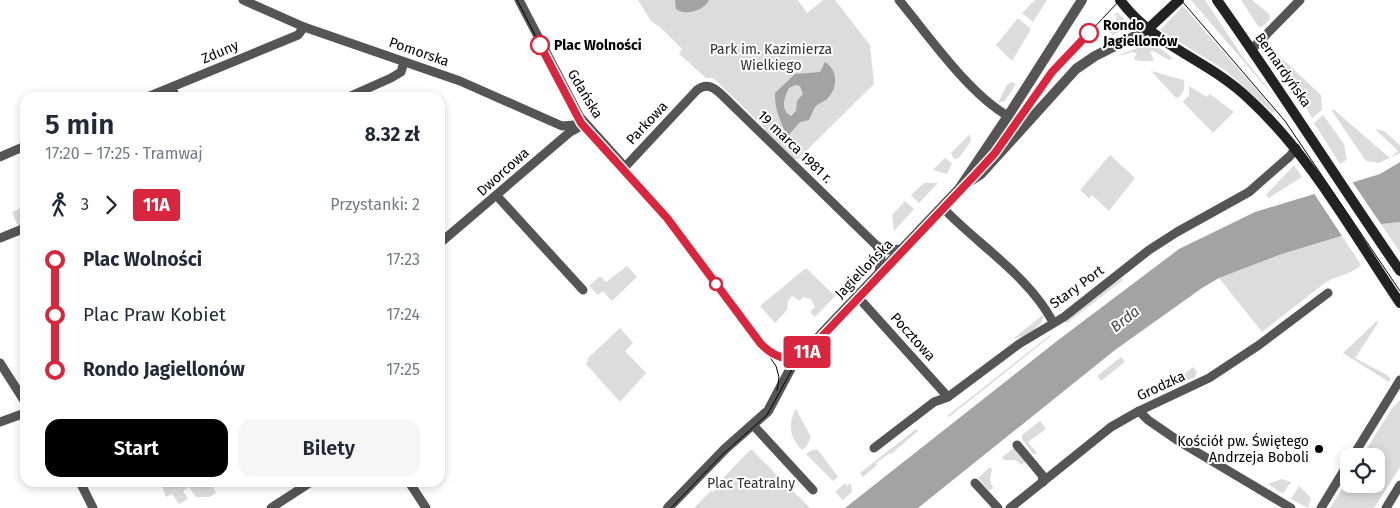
<!DOCTYPE html>
<html lang="pl">
<meta charset="utf-8">
<style>
body{margin:0;font-family:"Fira Sans",sans-serif;background:#f6f6f7;color:#1f2937;height:100vh;display:flex;flex-direction:column;font-size:19px;white-space:nowrap}
*{box-sizing:border-box;margin:0}
p{font-size:16px;color:#747a83}
.icon{flex:none;width:28px;height:28px;fill:none;stroke:currentColor;stroke-width:2;stroke-linecap:round;stroke-linejoin:round}
.map{position:relative;flex:1;overflow:hidden}
.sheet{position:absolute;left:20px;top:92px;width:425px;height:395px;display:flex;flex-direction:column;background:#fff;border-radius:15px;box-shadow:0 2px 8px #0003}
.sheet>*{flex:none}
.badge{padding:0 10px;border-radius:4px;font-size:18px;line-height:32px}
.buttons{position:absolute;left:1340px;top:448px;display:grid;gap:10px}
.buttons a{display:grid;place-items:center;width:45px;height:45px;border-radius:10px;background:#fff;box-shadow:0 2px 8px #0003;font-size:25px}
.map>.badge{position:absolute;translate:-50% -50%;box-shadow:0 0 0 2px #fff}
.legs{display:flex;align-items:center;gap:8px;height:55px;padding:0 25px;font-size:16px}
.legs p{margin-inline-start:auto}
.summary{display:flex;align-items:center;justify-content:space-between;height:85px;padding:0 25px}
h1{font-size:28px;font-weight:600;line-height:38px}
.button{display:flex;gap:10px;margin-top:auto;padding:10px 25px}
.button a{flex:1;height:58px;border-radius:15px;background:#000;color:#fff;font-size:20px;font-weight:600;line-height:58px;text-align:center}
.button a+a{background:#f6f6f7;color:#1f2937}
ul{padding:0 25px;list-style:none}
li{display:flex;align-items:center;gap:18px;height:55px;font-size:19px}
li i{display:grid;place-items:center;width:8px;height:100%;margin:0 6px;background:currentColor}
li i::after{content:'';width:12px;height:12px;margin:-6px;border:4px solid;border-radius:50%;background:#fff}
li p{margin-inline-start:auto}
li:first-child i{background:linear-gradient(#0000 50%,currentColor 0)}
li:last-child i{background:linear-gradient(currentColor 50%,#0000 0)}
.map>svg:first-child{display:block}
.green{fill:#dcdcdc}
.water{fill:#a3a3a3;fill-rule:evenodd}
.pier{fill:#fff}
.lines{fill:none;stroke-linecap:round;stroke-linejoin:round}
.minor{stroke:#555;stroke-width:9}
.tertiary{stroke:#555;stroke-width:10}
.secondary{stroke:#222;stroke-width:10}
.tram{stroke:#000;stroke-width:1}
.line-1-casing{stroke:#fff;stroke-width:11}
.line-1{stroke:#d7263d;stroke-width:8}
.stop-1-dot{fill:#fff;stroke:#d7263d;stroke-width:2.5}
.poi-dot{fill:#000;stroke:#fff;stroke-width:2}
.labels{text-anchor:middle;dominant-baseline:central;stroke-width:4;stroke-linejoin:round;paint-order:stroke}
.stop-label{font-size:14px;font-weight:bold;fill:#000;stroke:#fff;text-anchor:start}
.park-label{font-size:14px;fill:#333;stroke:#fff}
.street-label{font-size:14px;fill:#000;stroke:#fff}
.poi-label{font-size:14px;fill:#000;stroke:#fff;text-anchor:end}
.water-label{font-size:15px;font-style:italic;fill:#444;stroke:#fff}
</style>
<div class="map">
<svg width="1400" height="508" viewBox="0 0 1400 508">
<rect width="100%" height="100%" fill="#fff"/>
<g class="green">
<path d="M638 0H798L807 13 823 0H835L870 45 874 84 798 159 793 160 764 131 765 128 713 78H706L679 54 682 49 660 27 651 21Z"/>
<path d="M1035 0H1047L1033 22 1022 13Z"/>
<path d="M1191 0H1205L1243 57 1280 104Z"/>
<path d="M1241 0H1252L1269 14 1270 19 1262 27 1258 26Z"/>
<path d="M1183 6 1275 111 1273 113 1225 70 1160 30Z"/>
<path d="M1117 12 1131 26 1113 35 1107 30 1116 20 1117 15 1113 16Z"/>
<path d="M1018 18 1030 28V31L1012 61 996 45Z"/>
<path d="M1147 45 1159 48 1173 58 1169 60 1153 51 1150 52 1154 60 1153 61H1139L1133 59 1137 54 1133 52 1112 57Z"/>
<path d="M1269 46 1321 95 1322 110 1312 118Z"/>
<path d="M1151 71 1184 80C1185 88 1184 92 1178 98L1174 96Z"/>
<path d="M1011 82 1016 84 1005 101 998 103 1006 86Z"/>
<path d="M1189 86 1207 97 1210 94 1234 112 1213 133 1183 102 1189 95Z"/>
<path d="M1333 109 1390 158 1398 151 1375 129 1384 131 1400 145V153L1379 163 1366 161 1332 111Z"/>
<path d="M1323 115 1344 144 1347 159 1340 164 1314 123Z"/>
<path d="M970 134 971 141 959 158 954 159 951 153Z"/>
<path d="M1110 155 1135 178 1109 211 1092 195 1089 198 1080 190Z"/>
<path d="M945 158 952 163 947 174 933 170Z"/>
<path d="M1294 165 1302 177 1269 198 1266 195Z"/>
<path d="M924 183H938L919 203 911 195Z"/>
<path d="M905 201 914 209 894 231 892 215Z"/>
<path d="M25 206V222L18 226 12 212Z"/>
<path d="M1400 222V252L1381 224Z"/>
<path d="M1342 236 1361 265C1351 275 1338 275 1326 282L1262 332 1219 278 1282 254Z"/>
<path d="M627 266 637 277 612 301 603 291 598 295 589 286 600 276 606 282Z"/>
<path d="M806 268 835 296 815 317 810 312 815 307 811 299 803 297 800 301 792 296 788 301 787 310 775 323 760 306Z"/>
<path d="M1122 278 1123 280 1067 323 1065 322Z"/>
<path d="M1044 314C1044 325 1025 339 1014 338Z"/>
<path d="M1378 320V323L1355 358 1387 375 1391 379 1389 382 1343 353Z"/>
<path d="M620 328 633 343 625 351 646 373 620 402 586 364 588 361 587 359Z"/>
<path d="M1050 335 1051 336 949 417 947 416Z"/>
<path d="M1121 357 1125 362 1101 381 1097 376Z"/>
<path d="M1193 367 1197 372 1195 377 1163 391Z"/>
<path d="M1400 400V467L1374 508H1330L1349 478V484H1376V456H1362L1393 407Z"/>
<path d="M796 409 811 437 806 447 802 450C790 438 787 424 796 409Z"/>
<path d="M1040 421 1046 429 1028 442 1037 453 1034 455 1022 439V435Z"/>
<path d="M916 429 918 431 891 454 890 453 876 463 877 465 863 477 860 473Z"/>
<path d="M1014 448 1025 461 1022 465 1015 460H1004L1002 457Z"/>
<path d="M750 450H752L810 508H694L711 491 713 492 721 484 719 482Z"/>
<path d="M812 450H818L838 477 833 481 806 454Z"/>
<path d="M990 467 992 469 990 480 993 488 989 491 978 478Z"/>
<path d="M1282 479 1291 482 1283 494 1268 484Z"/>
<path d="M161 483H211L216 493 209 497H196L189 487 183 491 188 499 179 504 172 494 166 497Z"/>
<path d="M845 483 847 486 851 483 852 492 843 500 835 492Z"/>
<path d="M1299 486 1311 498 1308 508 1291 499Z"/>
</g>
<g class="water">
<path d="M675 0H709C704 11 685 16 676 9Z"/>
<path d="M825 62C839 71 838 89 826 100 823 102 819 103 816 106 813 110 811 116 809 120L800 122 787 137C782 124 774 109 775 93L795 74 820 72ZM795 85 800 86 803 94 797 101 796 111 791 116C780 110 784 98 789 88Z"/>
<path d="M1400 162V222L1381 224 1282 254 1219 278 1202 288 1115 350 918 508H845L1057 341 1179 249 1255 212 1380 174Z"/>
</g>
<path class="pier" d="M1351 180 1383 227 1344 239 1313 192Z"/>
<g class="lines">
<g class="minor">
<path d="M243 0 304 27 460 81 562 126 585 124"/>
<path d="M519 0 580 117 625 167 697 90C707 82 715 88 723 96L877 246 888 250 902 249"/>
<path d="M899 0C929 36 968 93 1008 116"/>
<path d="M1252 49 1300 0"/>
<path d="M171 88 177 98"/>
<path d="M145 98 298 35 304 27"/>
<path d="M346 98 391 78 401 72 404 62"/>
<path d="M0 157 25 146"/>
<path d="M497 196 583 290"/>
<path d="M942 207C978 245 1028 275 1053 322"/>
<path d="M0 238 25 228"/>
<path d="M440 243 570 132 581 126"/>
<path d="M877 246 881 257 879 273"/>
<path d="M857 296 948 397"/>
<path d="M0 363 25 402"/>
<path d="M1139 411 1148 420 1180 442 1291 508"/>
<path d="M0 422 25 413"/>
<path d="M753 425 813 490"/>
<path d="M1017 445 1042 475 1043 482"/>
<path d="M874 448 934 402 948 397 1019 344 1064 317 1149 250 1177 232 1249 192 1290 156 1296 148"/>
<path d="M1353 456 1400 380"/>
<path d="M80 482 93 508"/>
<path d="M409 482 426 508"/>
<path d="M975 483 998 508"/>
<path d="M271 508 311 482"/>
<path d="M1010 508 1111 427 1139 411 1209 378 1259 345 1328 293"/>
<path d="M1321 508 1349 462"/>
<path d="M1386 508 1400 485"/>
</g>
<g class="tertiary">
<path d="M961 187 981 174 1076 69 1095 56 1147 30"/>
<path d="M668 508 725 449 768 411 793 364 959 189 1008 116 1082 0"/>
</g>
<g class="secondary">
<path d="M1120 0C1155 47 1209 60 1249 99 1311 156 1353 234 1400 303"/>
<path d="M1217 0C1280 89 1338 181 1400 271"/>
<path d="M1147 30 1179 0"/>
</g>
<g class="tram">
<path d="M517 0 578 119 659 208 748 326 776 366 779 377 777 390"/>
<path d="M1181 0 1285 121 1400 291"/>
<path d="M768 352C779 360 791 361 803 354"/>
<path d="M671 508 722 455 767 415 794 366 987 162 1052 72 1120 0"/>
</g>
</g>
<g class="lines">
<defs>
<path id="line-1" d="M540 45 581 123 667 218 761 344C777 360 794 364 811 348L974 176 995 153 1052 72 1089 33"/>
</defs>
<use href="#line-1" class="line-1-casing"/>
<use href="#line-1" class="line-1"/>
</g>
<g class="stop-1-dot">
<circle cx="1089" cy="33" r="9"/>
<circle cx="540" cy="45" r="9"/>
<circle cx="716" cy="284" r="6"/>
</g>
<circle class="poi-dot" cx="1319" cy="449" r="5"/>
<g class="labels">
<g class="stop-label">
<text x="1103" y="25">Rondo<tspan x="1103" dy="16">Jagiellonów</tspan></text>
<text x="554" y="45">Plac Wolności</text>
</g>
<g class="park-label">
<text x="771" y="49">Park im. Kazimierza<tspan x="771" dy="16">Wielkiego</tspan></text>
<text x="751" y="483">Plac Teatralny</text>
</g>
<g class="street-label">
<text transform="translate(220 52) rotate(-23)">Zduny</text>
<text transform="translate(419 52) rotate(19)">Pomorska</text>
<text transform="translate(1283 70) rotate(55)">Bernardyńska</text>
<text transform="translate(585 94) rotate(59)">Gdańska</text>
<text transform="translate(647 123) rotate(-47)">Parkowa</text>
<text transform="translate(795 147) rotate(44)">19 marca 1981 r.</text>
<text transform="translate(503 172) rotate(-42)">Dworcowa</text>
<text transform="translate(864 269) rotate(-46)">Jagiellońska</text>
<text transform="translate(1077 287) rotate(-36)">Stary Port</text>
<text transform="translate(913 337) rotate(48)">Pocztowa</text>
<text transform="translate(1161 386) rotate(-25)">Grodzka</text>
</g>
<g class="poi-label">
<text x="1309" y="441">Kościół pw. Świętego<tspan x="1309" dy="16">Andrzeja Boboli</tspan></text>
</g>
<g class="water-label">
<text transform="translate(1125 319) rotate(-38)">Brda</text>
</g>
</g>
</svg>
<div class="buttons">
<a><svg class="icon" aria-label="locate" viewBox="0 0 24 24"><circle cx="12" cy="12" r="6"/><path d="M12 2v4M12 18v4M2 12h4M18 12h4"/></svg></a>
</div>
<b class="badge" style="left:807px;top:352px;background:#d7263d;color:#fff">11A</b>
<section class="sheet">
<div class="summary"><div><h1>5 min</h1><p>17:20 – 17:25 · Tramwaj</p></div><b>8.32 zł</b></div>
<div class="legs"><svg class="icon" aria-label="walk" viewBox="0 0 24 24"><circle cx="13" cy="4" r="2"/><path d="M13 8l-2 6 4 7M11 14l-3 7M7 12l3-4h3l4 4"/></svg>3<svg class="icon" aria-label="forward" viewBox="0 0 24 24"><path d="M9 5l7 7-7 7"/></svg><b class="badge" style="background:#d7263d;color:#fff">11A</b><p>Przystanki: 2</p></div>
<ul>
<li><i style="color:#d7263d"></i><b>Plac Wolności</b><p>17:23</p></li>
<li><i style="color:#d7263d"></i><span>Plac Praw Kobiet</span><p>17:24</p></li>
<li><i style="color:#d7263d"></i><b>Rondo Jagiellonów</b><p>17:25</p></li>
</ul>
<div class="button"><a>Start</a><a>Bilety</a></div>
</section>
</div>
